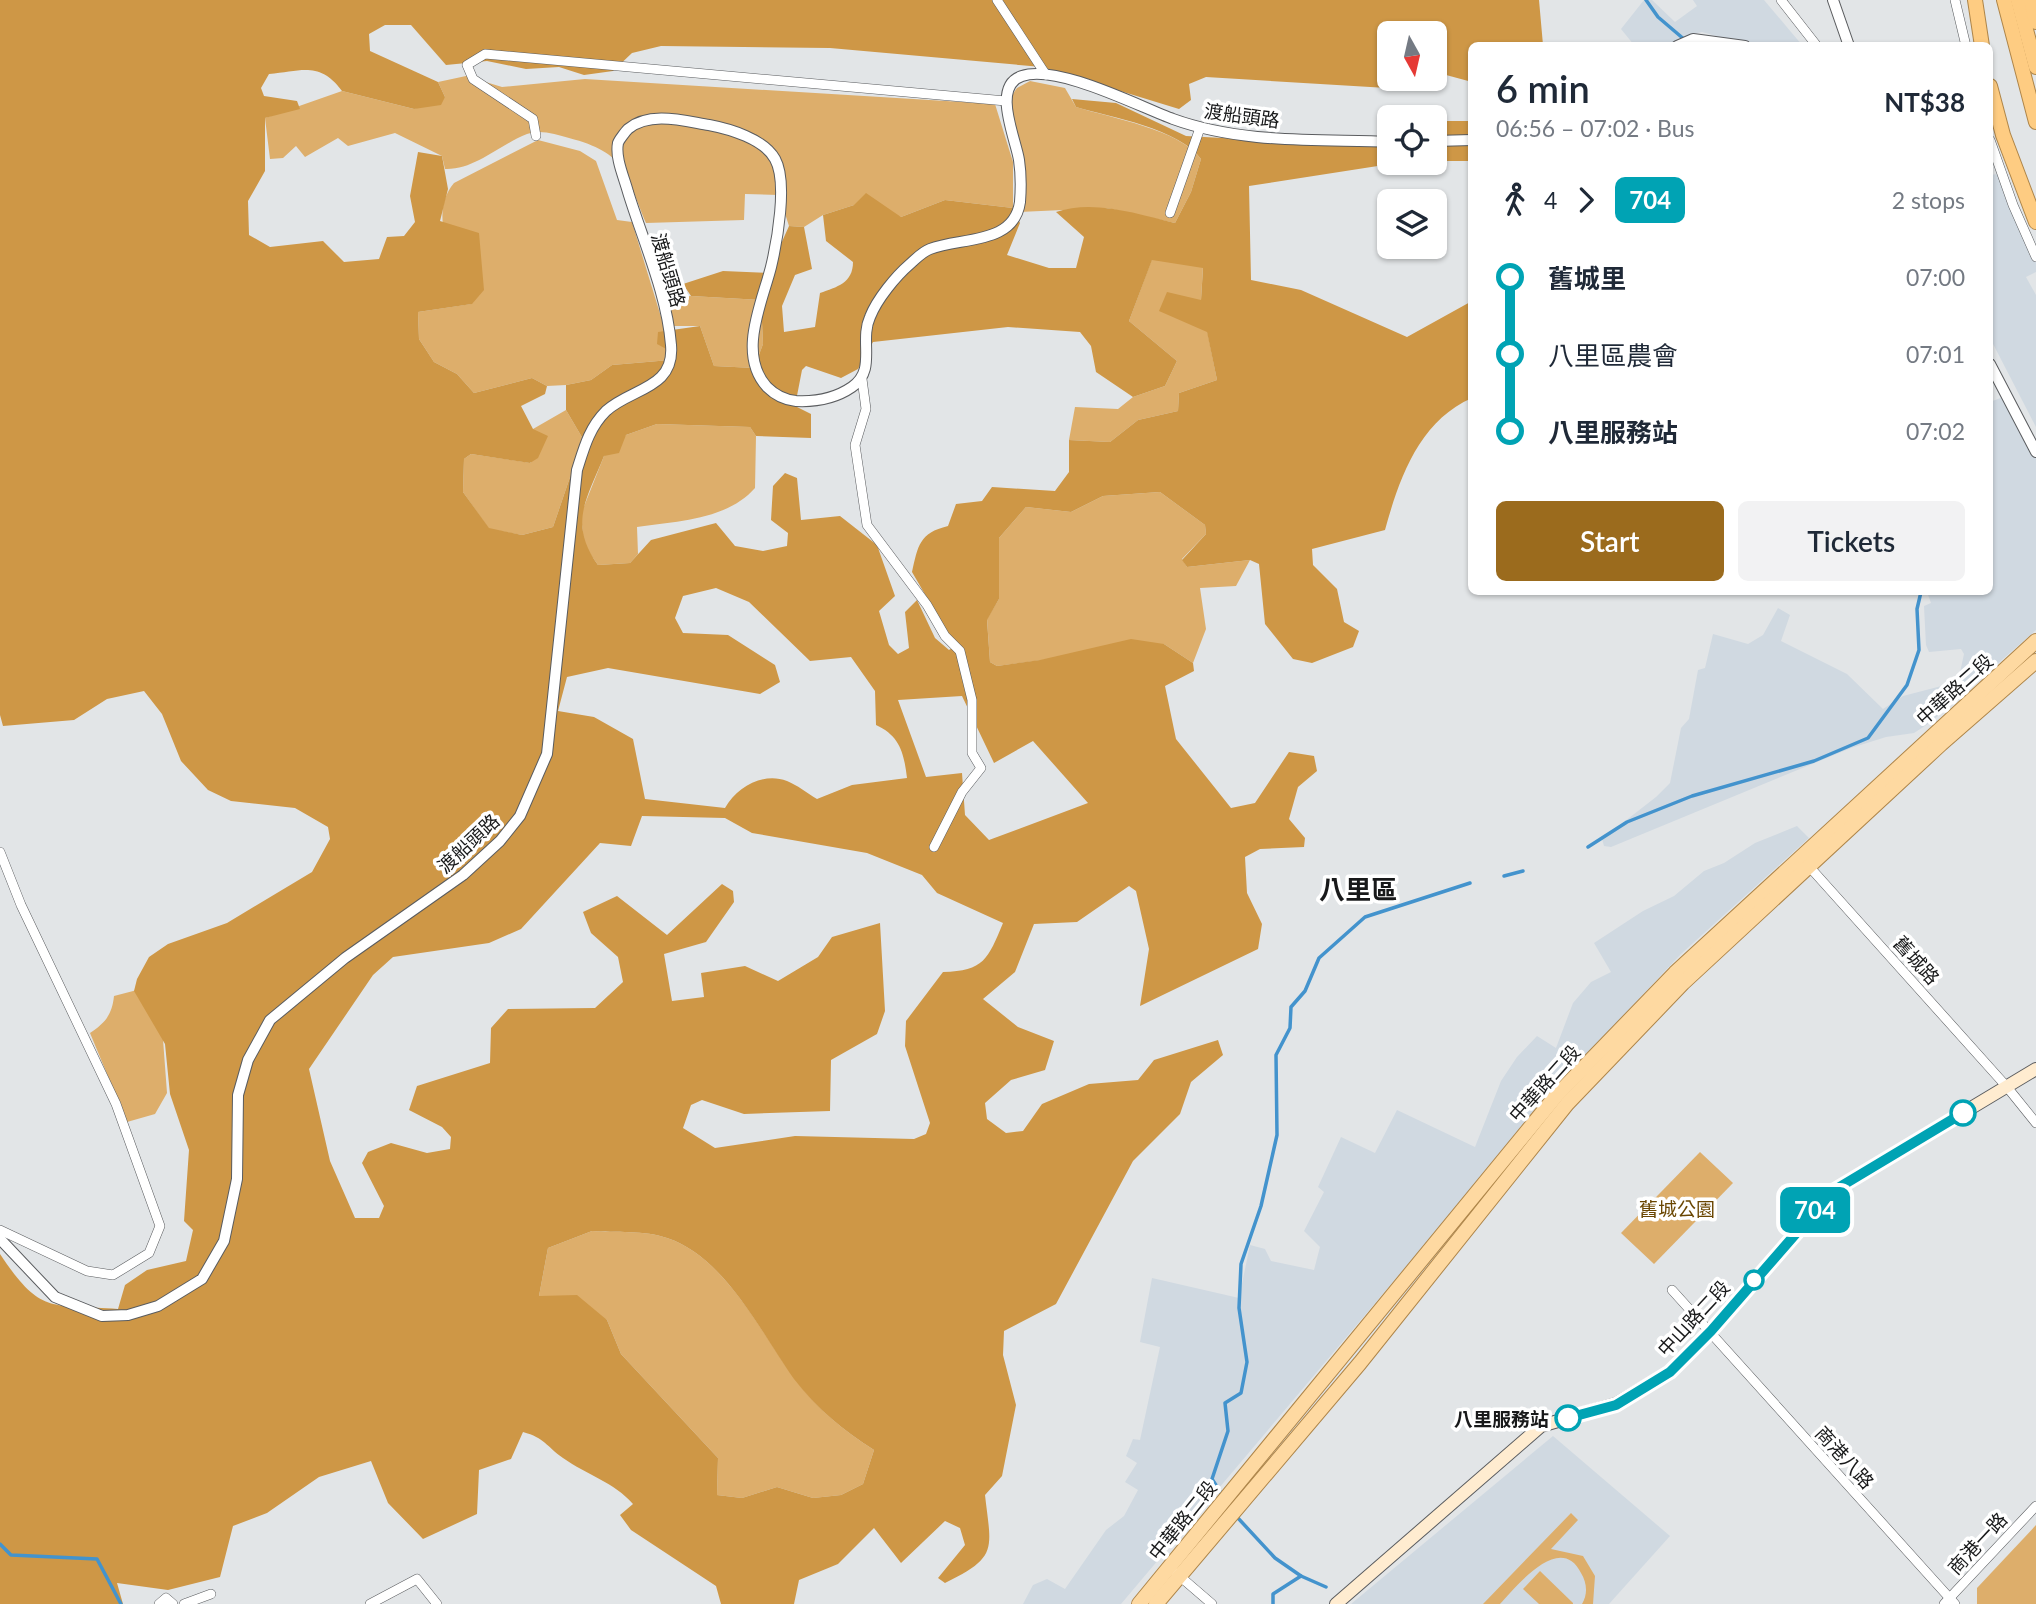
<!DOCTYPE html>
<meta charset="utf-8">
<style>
body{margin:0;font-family:Lato,"Noto Sans TC",sans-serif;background:#f2f2f3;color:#1f2937;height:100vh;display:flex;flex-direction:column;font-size:26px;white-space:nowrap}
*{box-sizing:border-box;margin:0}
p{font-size:23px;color:#747a83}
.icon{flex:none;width:38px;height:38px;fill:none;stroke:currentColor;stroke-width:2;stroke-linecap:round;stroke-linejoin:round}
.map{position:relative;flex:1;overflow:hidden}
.details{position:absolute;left:1468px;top:42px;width:525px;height:553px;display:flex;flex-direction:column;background:#fff;border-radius:10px;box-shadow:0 2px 5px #0004}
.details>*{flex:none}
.badge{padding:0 14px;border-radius:10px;font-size:24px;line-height:46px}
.needle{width:46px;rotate:172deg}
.controls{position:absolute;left:1377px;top:21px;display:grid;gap:14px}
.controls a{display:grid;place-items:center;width:70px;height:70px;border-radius:10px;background:#fff;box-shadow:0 2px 5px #0004;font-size:35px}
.map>.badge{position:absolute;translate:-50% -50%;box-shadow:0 0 0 4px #fff}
.legs{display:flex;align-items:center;gap:10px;height:77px;padding:0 28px;font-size:23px}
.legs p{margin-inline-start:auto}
.head{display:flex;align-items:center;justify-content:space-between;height:119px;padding:0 28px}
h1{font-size:38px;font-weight:600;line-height:52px}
.cta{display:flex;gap:14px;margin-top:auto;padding:14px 28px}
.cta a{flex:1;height:80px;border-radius:10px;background:#9b6b1d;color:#fff;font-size:28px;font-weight:600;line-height:80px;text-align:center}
.cta a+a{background:#f2f2f3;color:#1f2937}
ul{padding:0 28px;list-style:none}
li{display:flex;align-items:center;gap:24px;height:77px;font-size:26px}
li i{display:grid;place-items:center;width:10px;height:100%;margin:0 9px;background:currentColor}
li i::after{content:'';width:18px;height:18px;margin:-9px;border:5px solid;border-radius:50%;background:#fff}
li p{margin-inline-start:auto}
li:first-child i{background:linear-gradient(#0000 50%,currentColor 0)}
li:last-child i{background:linear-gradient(currentColor 50%,#0000 0)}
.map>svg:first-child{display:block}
.built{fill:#d0d9e1}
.green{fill:#ddae6b}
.forest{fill:#ce9746;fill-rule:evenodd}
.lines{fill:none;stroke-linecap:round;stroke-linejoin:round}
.stream{stroke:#4393cd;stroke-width:3.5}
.minor-casing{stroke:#5a5c5f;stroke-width:10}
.tertiary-casing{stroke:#5a5c5f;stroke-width:12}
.secondary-casing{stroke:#5a5c5f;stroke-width:14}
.primary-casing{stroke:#ae8549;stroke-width:16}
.trunk-casing{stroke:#ae8549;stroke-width:16}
.minor{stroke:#fff;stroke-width:9}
.tertiary{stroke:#fff;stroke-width:10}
.secondary{stroke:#ffecd0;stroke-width:12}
.primary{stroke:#fed9a1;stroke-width:14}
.trunk{stroke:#fecc82;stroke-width:14}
.line-1-casing{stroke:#fff;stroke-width:16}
.line-1{stroke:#00a3b4;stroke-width:10}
.stop-1-dot{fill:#fff;stroke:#00a3b4;stroke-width:3.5}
.labels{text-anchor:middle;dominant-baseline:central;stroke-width:7;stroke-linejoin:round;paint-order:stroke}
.street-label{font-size:19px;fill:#18191a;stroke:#fff}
.park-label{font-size:19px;fill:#6a4602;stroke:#fff}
.stop-label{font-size:19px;font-weight:bold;fill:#18191a;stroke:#fff;text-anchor:end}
.district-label{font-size:26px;font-weight:bold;fill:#18191a;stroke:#fff}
</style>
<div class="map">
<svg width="2036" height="1604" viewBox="0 0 2036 1604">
<rect width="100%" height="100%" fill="#e2e5e7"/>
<g class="built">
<path d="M1644 0H1652L1675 22 1697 6 1693 0H1764L1802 45H1749L1702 32 1693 34 1675 45H1634L1621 29Z"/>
<path d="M1997 174 2036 254V272L2026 277 2036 295V427L1990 338V175Z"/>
<path d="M2003 397 2036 456V630L1931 722 1914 733 1886 737 1851 748 1611 847 1604 846 1602 839 1656 797 1670 783 1681 728 1689 719 1698 670 1705 668 1713 634 1748 644 1763 635 1778 608 1790 615 1781 641 1847 674 1883 709 1903 696 1953 683 1959 677 1964 654 1961 649 1929 652 1926 645 1924 606 1931 603 1927 592H1990V402Z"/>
<path d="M1797 826 1809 838 1681 954 1572 1070 1121 1604H1023L1033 1585 1047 1579 1065 1589 1106 1530 1124 1516 1138 1490 1125 1482 1137 1463 1126 1456 1133 1439 1140 1440 1160 1347 1140 1342 1152 1278 1239 1298 1250 1245 1265 1249 1271 1261 1314 1270 1320 1247 1304 1231 1324 1192 1318 1187 1341 1137 1375 1153 1397 1110 1475 1147 1501 1081 1517 1057 1537 1036 1556 1048 1573 1003 1591 982 1611 972 1594 943 1643 911 1674 896 1704 871 1724 863 1755 843Z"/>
<path d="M1553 1436 1670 1536 1609 1604H1351Z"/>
</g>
<g class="green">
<path d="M466 76 502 87 585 79 995 104 1013 162V208L945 200 901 217 854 205 823 215 804 227 789 226 779 195 745 194 744 220 646 223C625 172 626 153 569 138 556 134 539 129 527 134 499 145 475 170 445 169L442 156 395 133 348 146 338 138 305 157 296 146 283 158 270 159 265 118 342 91 414 109 445 97 438 82Z"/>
<path d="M1030 81 1065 88 1076 107C1111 118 1179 129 1201 159L1191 192 1175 223 1107 208 1019 212 1010 98 1017 88Z"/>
<path d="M538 140 580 151 596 161 617 220 632 222 665 330 670 360 612 365 591 380 566 385 547 386 532 378 474 393 457 374 434 362 419 339 418 312 471 304C458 269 425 217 454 183Z"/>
<path d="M1152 259 1203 267 1201 300 1217 380 1179 393 1178 411 1138 420 1110 442 1069 440 1075 407 1118 409 1133 397 1165 386 1177 361 1129 321Z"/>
<path d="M691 296 761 300 763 344 754 368 714 366 700 326H673L669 298Z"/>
<path d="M566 410 583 439 553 527 522 535 489 529 463 492 464 459 471 454 531 463 533 429Z"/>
<path d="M657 424 750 427 756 436 755 488C727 520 677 521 637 527L638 554 630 563 598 565 584 545 581 514 604 456 626 435Z"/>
<path d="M1160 492 1205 525 1206 534 1182 559 1187 567 1250 560 1236 586 1200 588 1206 629 1193 663 1164 644 997 666 990 662 987 619 999 599V538L1026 507 1071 512 1103 496Z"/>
<path d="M137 990 162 1026 167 1093 155 1114 127 1122 90 1033C105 1023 112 1015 114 996Z"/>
<path d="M1700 1152 1733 1183 1654 1264 1621 1233Z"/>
<path d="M592 1231C615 1233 645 1230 667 1238 725 1257 761 1333 795 1379 817 1409 843 1430 874 1450L863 1484 841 1495 813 1498 777 1487 742 1498 717 1495 718 1458 621 1354 607 1320 539 1296 548 1248Z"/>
<path d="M1571 1513 1578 1520 1551 1549 1583 1556 1595 1576 1593 1604H1582C1588 1594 1587 1583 1581 1573 1560 1531 1516 1587 1500 1604H1483Z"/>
<path d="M2036 1525V1604H1977V1588Z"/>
<path d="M1540 1571 1573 1603V1604H1539L1523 1589Z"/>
</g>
<g class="forest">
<path d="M0 0H1539L1543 45 1472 46V82L1435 72V33H1390V79H1394L1387 88 1206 77 1189 84 1191 100 1179 109 1042 67 830 48 661 46 632 53 613 71 584 75 559 67 526 69 487 61 446 65 411 25H385L369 34 370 51 438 82 445 97 441 105 414 109 342 91C320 61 302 71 269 74L261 88 264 96 297 101 300 109 265 118V171L248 201 249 235 270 247 323 241 344 262 379 259 387 237 404 236 415 222 410 196 418 152 442 156 448 189 440 221 479 233 484 290 472 304 418 312 419 339 434 362 457 374 474 393 532 378 547 386 545 394 521 406 533 429 548 436 538 458 530 463 471 454 464 459 463 492 489 528 522 535 553 527 583 439 566 410V385L591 380 612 365 670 360V351L657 344 658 332 700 326 714 366 754 368 763 344 761 300 691 296 683 284 723 271 768 273 789 226 804 227 812 269 795 275 782 306 784 332 815 327 820 293C837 287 853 283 853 262L826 241 823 215 854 205 866 193 901 217 945 200 1013 208 1020 223 1007 255 1049 268H1076L1084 237 1056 212C1093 199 1138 214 1175 223L1191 192 1201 159C1180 129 1111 117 1076 107L1072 99 1116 103 1186 136 1385 147 1389 144 1390 163H1397L1249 186 1251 280 1301 290 1407 337 1472 301V398C1419 421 1399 479 1385 530L1312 549 1313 565 1337 589 1344 622 1359 631 1353 647 1312 663 1293 659 1265 624 1259 564 1250 560 1187 567 1182 560 1206 534 1205 525 1160 492 1103 496 1071 512 1026 507 999 538V599L987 620 990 662 997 666 1040 660 1131 639 1164 644 1193 663 1194 671 1165 686 1176 739 1231 808 1255 803 1289 752 1314 756 1317 771 1298 787 1289 819 1305 838 1304 847 1260 849 1245 857 1247 893 1262 924 1258 949 1140 1006 1149 949 1136 891 1129 886 1077 922 1034 924 1015 972 983 999 1018 1027 1054 1041 1045 1070 1011 1080 985 1103 987 1119 1006 1133 1023 1131 1042 1104 1089 1084 1138 1080 1154 1060 1218 1040 1223 1055 1191 1082 1180 1114 1133 1161 1056 1304 1004 1331 1003 1355 1016 1405 1002 1476 985 1495C991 1549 999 1557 945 1583L938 1578 965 1545 960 1528 945 1521 901 1563 874 1528 838 1564 799 1580 794 1604H721L716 1586 631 1530 620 1515 633 1504C614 1482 587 1475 563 1458 546 1446 545 1438 523 1432L511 1459 479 1470 477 1514 423 1539 388 1503 371 1461 319 1477 267 1513 233 1526 220 1577 168 1590 117 1583 123 1604H0V1254C41 1315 49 1304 118 1309L125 1285 147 1270 186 1261 193 1230 184 1221 189 1150 170 1094 165 1044 134 991 137 979 149 957 168 944 227 923 312 872 330 839 328 827 295 808 231 801 208 790 181 761 162 714 144 691 107 699 74 720 3 726 0 715ZM1152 260 1203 268 1201 300 1167 292 1159 311 1207 332 1217 380 1179 393 1178 411 1138 420 1110 442 1069 440V472L1055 491 992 487 982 501 956 504 948 526C919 533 918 546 912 572L955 646 949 650 935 638 917 600 905 612 909 648 898 654 889 645 879 611 895 596 877 545 840 516 801 520 797 478 785 473 773 486 771 520 788 533 787 546 763 551 735 546 716 523 651 540 630 563 598 565C568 523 587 499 604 456L619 453 626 435 657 424 750 427 756 436 811 438V414L795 406 802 370 806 366 841 378 858 369 873 342 1008 327 1080 332 1091 346 1096 372 1133 397 1165 386 1177 361 1129 321ZM716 588 749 602 810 661 851 657 875 691 876 725C900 736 904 753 907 778L852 785 817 799C807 793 797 785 787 781 763 772 737 787 725 808L645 799 633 739 594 717 558 711 567 677 608 668 760 694 780 682 775 665 728 635 683 633 675 618 683 596ZM962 696 994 763 1033 741 1088 803 989 840 965 815 962 773 926 777 898 700ZM642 816 725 818 752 833 867 853 922 875 937 893 1003 923C988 959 984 971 943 972L906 1021 905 1046 930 1123 926 1134 914 1139 795 1136 715 1148 683 1128 691 1105 702 1100 744 1114 830 1111 831 1060 877 1034 885 1011 880 923 832 937 818 957 778 981 745 966 701 973 704 997 672 1001 664 954 706 942 734 902 733 891 722 884 667 935 617 896 583 912 591 933 618 957 623 982 595 1008 508 1009 491 1028 490 1063 417 1086 409 1110 442 1127 451 1137 450 1149 427 1153 391 1143 368 1152 362 1163 384 1206 379 1218H355L330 1161 309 1069 373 975 393 957 489 943 521 929 600 843 631 846ZM592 1231C615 1233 645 1230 667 1238 725 1257 761 1333 794 1379 817 1409 843 1430 874 1450L863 1484 841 1495 813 1498 777 1487 742 1498 717 1495 718 1458 621 1354 607 1320 577 1295 539 1296 548 1248Z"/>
<rect x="1435" y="121" width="37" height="40"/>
</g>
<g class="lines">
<g class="stream">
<path d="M1646 0 1658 17 1692 46"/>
<path d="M1588 847 1627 822 1692 796 1814 761 1868 738 1907 685 1919 650 1917 609 1921 592"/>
<path d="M1504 876 1523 871"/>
<path d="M1221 1493 1212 1479 1228 1431 1225 1403 1241 1393 1247 1362 1239 1308 1241 1264 1261 1206 1277 1135 1276 1055 1290 1028 1291 1007 1305 991 1319 958 1365 917 1470 883"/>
<path d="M1237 1517 1275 1558 1301 1576"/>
<path d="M0 1544 11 1555 97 1559 121 1604"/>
<path d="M1273 1604V1594L1301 1576 1326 1587"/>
</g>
<defs>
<g id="minor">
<path d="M997 0 1046 75"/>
<path d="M1781 0 1817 46"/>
<path d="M1955 0 1966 46"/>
<path d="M536 136 533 119 473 79 467 65 485 54 1006 101"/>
<path d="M1990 140 2013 205 2036 257"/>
<path d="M1170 213 1200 128"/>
<path d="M862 379 866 409 855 445 867 525 927 605 945 636 960 651 972 700V753L981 768 962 792 934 847"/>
<path d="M0 852 21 905 116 1104 160 1226 149 1253 113 1275 87 1271 0 1230"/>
<path d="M1806 863 2007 1087 2036 1123"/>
<path d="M1672 1290 1955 1604"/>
<path d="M1176 1573 1212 1604"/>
<path d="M159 1604 166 1598 173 1604"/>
<path d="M184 1604 211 1594"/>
<path d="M370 1604 417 1579 437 1604"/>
<path d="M1944 1604 2036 1506"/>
</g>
<g id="tertiary">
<path d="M1833 0 1849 46"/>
<path d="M1677 46 1693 39 1745 46"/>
<path d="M1435 141 1472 140"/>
<path d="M1990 364 2036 452"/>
<path d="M0 1239 55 1297 102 1316 128 1315 158 1306 202 1279 224 1241 237 1179 238 1095 248 1060 270 1020 345 958 463 875 500 841 520 816 547 754 577 470C584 448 589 428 606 411 631 388 675 389 671 345 667 294 643 241 628 192 624 177 615 158 618 143 619 140 626 131 628 129 650 111 684 121 709 125 730 129 764 139 775 159 788 182 777 242 771 267 762 303 737 354 767 387 775 395 785 400 796 401 816 402 836 398 852 387 877 370 859 341 870 317 877 299 896 276 910 264 917 258 922 252 930 249 961 237 1014 245 1020 202 1021 189 1021 173 1019 160 1016 139 991 86 1022 76 1057 64 1138 106 1173 119 1242 144 1318 139 1390 142"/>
</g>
<path id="secondary" d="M1336 1604 1541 1426 1616 1404 1670 1372 1711 1331 1833 1191 2036 1069"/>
<g id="primary">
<path d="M1139 1604 1556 1096 1675 973 2036 641"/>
<path d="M1156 1604 1360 1363 1567 1104 1683 983 1941 744 2036 661"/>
</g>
<g id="trunk">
<path d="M1975 0 1982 46"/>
<path d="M2004 0 2036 122"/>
<path d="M2018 0 2036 67"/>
<path d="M2031 0 2036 22"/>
<path d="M1990 86 2003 135 2036 222"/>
</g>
</defs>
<use href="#minor" class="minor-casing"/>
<use href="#tertiary" class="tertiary-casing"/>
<use href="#secondary" class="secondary-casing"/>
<use href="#primary" class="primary-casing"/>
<use href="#trunk" class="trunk-casing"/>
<use href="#minor" class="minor"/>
<use href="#tertiary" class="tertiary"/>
<use href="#secondary" class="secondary"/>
<use href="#primary" class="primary"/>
<use href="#trunk" class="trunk"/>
</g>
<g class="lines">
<defs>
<path id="line-1" d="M1568 1418 1616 1405 1670 1372 1711 1331 1833 1191 1963 1113"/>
</defs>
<use href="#line-1" class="line-1-casing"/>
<use href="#line-1" class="line-1"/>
</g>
<g class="stop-1-dot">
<circle cx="1963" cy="1113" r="12"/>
<circle cx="1754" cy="1280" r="9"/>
<circle cx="1568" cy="1418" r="12"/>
</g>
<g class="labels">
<g class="street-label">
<text transform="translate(1242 115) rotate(8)">渡船頭路</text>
<text transform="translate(669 270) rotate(74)">渡船頭路</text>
<text transform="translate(1954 689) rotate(-42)">中華路二段</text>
<text transform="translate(468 843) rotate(-43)">渡船頭路</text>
<text transform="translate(1917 960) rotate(48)">舊城路</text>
<text transform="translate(1544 1083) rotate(-48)">中華路二段</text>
<text transform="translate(1693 1318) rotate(-47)">中山路二段</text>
<text transform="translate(1845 1457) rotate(48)">商港八路</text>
<text transform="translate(1182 1520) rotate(-51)">中華路二段</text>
<text transform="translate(1977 1543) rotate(-47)">商港一路</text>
</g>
<g class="park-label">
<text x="1677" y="1208">舊城公園</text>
</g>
<g class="stop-label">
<text x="1549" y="1418">八里服務站</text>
</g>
<g class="district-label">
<text x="1358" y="889">八里區</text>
</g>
</g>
</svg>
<div class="controls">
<a><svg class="needle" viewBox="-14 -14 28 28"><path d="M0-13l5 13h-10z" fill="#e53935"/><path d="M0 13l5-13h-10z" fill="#747a83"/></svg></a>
<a><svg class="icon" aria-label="locate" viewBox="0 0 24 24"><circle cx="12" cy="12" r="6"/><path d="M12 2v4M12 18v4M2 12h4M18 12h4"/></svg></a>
<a><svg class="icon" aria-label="layers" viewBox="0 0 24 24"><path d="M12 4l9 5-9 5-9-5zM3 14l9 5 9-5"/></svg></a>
</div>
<b class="badge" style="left:1815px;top:1210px;background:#00a3b4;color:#fff">704</b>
<section class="details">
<div class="head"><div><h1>6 min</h1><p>06:56 – 07:02 · Bus</p></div><b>NT$38</b></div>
<div class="legs"><svg class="icon" aria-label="walk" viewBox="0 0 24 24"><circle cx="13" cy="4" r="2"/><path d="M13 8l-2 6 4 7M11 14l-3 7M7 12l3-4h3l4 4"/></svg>4<svg class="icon" aria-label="forward" viewBox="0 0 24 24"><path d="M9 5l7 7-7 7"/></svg><b class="badge" style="background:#00a3b4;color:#fff">704</b><p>2 stops</p></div>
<ul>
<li><i style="color:#00a3b4"></i><b>舊城里</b><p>07:00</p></li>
<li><i style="color:#00a3b4"></i><span>八里區農會</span><p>07:01</p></li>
<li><i style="color:#00a3b4"></i><b>八里服務站</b><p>07:02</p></li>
</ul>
<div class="cta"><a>Start</a><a>Tickets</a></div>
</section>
</div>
